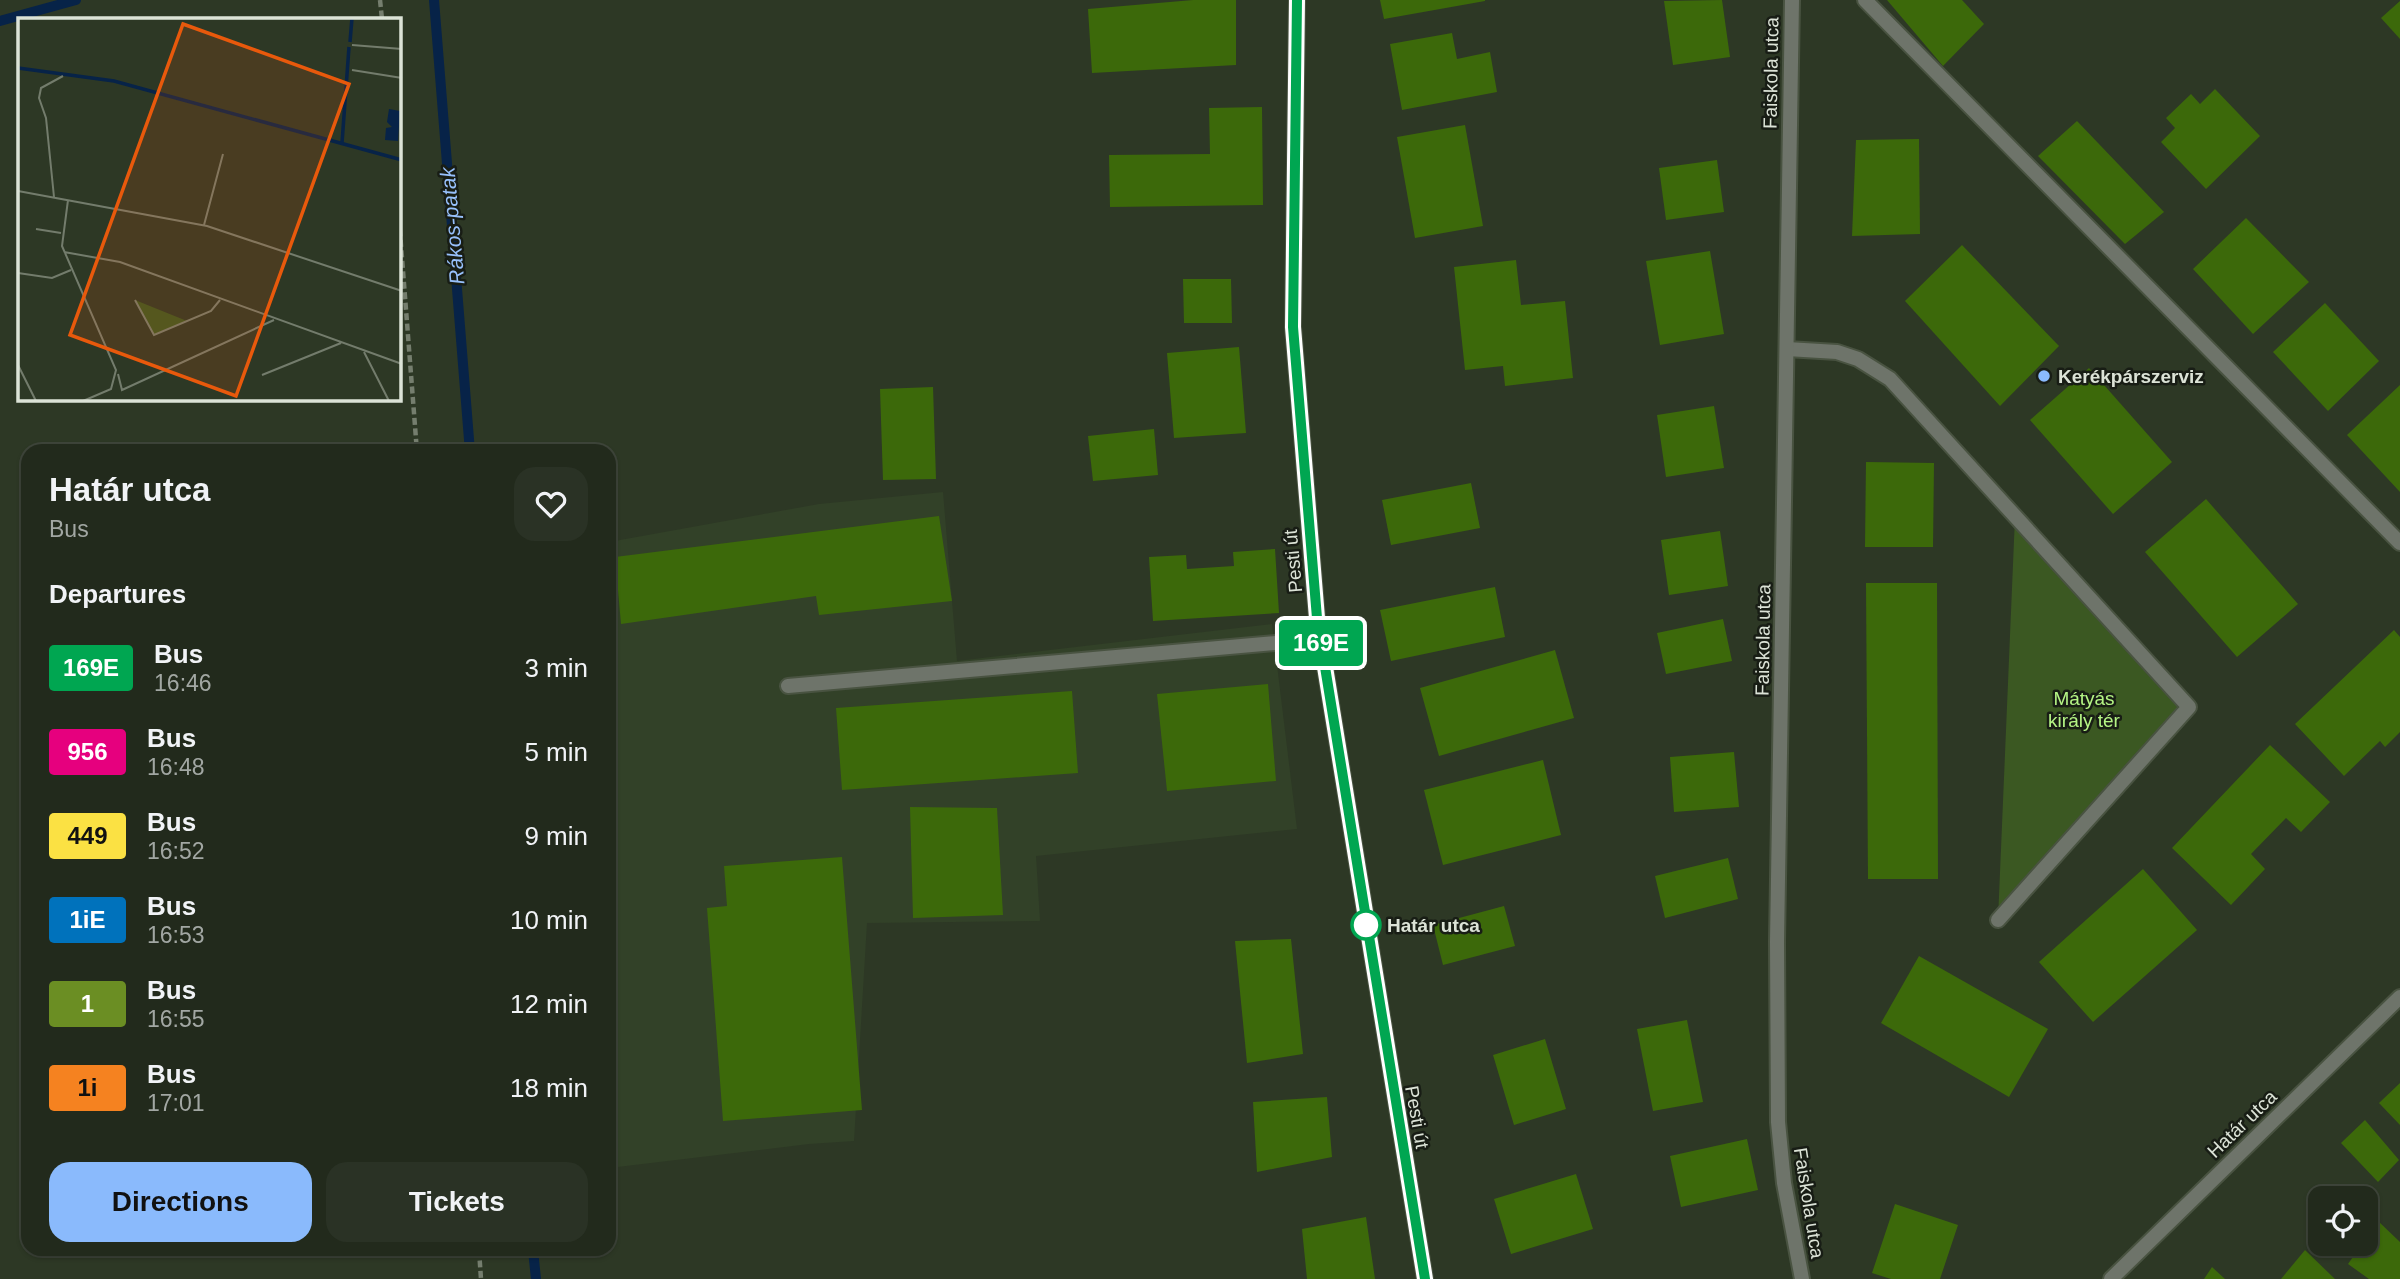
<!DOCTYPE html>
<meta charset="utf-8">
<style>
body{margin:0;font-family:Helvetica,sans-serif;background:#2a3225;color:#f1f3f6;height:100vh;display:flex;flex-direction:column;font-size:26px;white-space:nowrap}
*{box-sizing:border-box;margin:0}
p{font-size:23px;color:#a2a7a3}
.icon{flex:none;width:38px;height:38px;fill:none;stroke:currentColor;stroke-width:2;stroke-linecap:round;stroke-linejoin:round}
.map{position:relative;flex:1;overflow:hidden}
.drawer{position:absolute;left:21px;top:444px;width:595px;height:812px;display:flex;flex-direction:column;background:#222a1c;border-radius:21px;box-shadow:0 2px 5px #0004,0 0 0 2px #3f463b}
.drawer>*{flex:none}
.badge{padding:0 14px;border-radius:5px;font-size:24px;line-height:46px}
.controls{position:absolute;left:2308px;top:1186px;display:grid;gap:14px}
.controls a{display:grid;place-items:center;width:70px;height:70px;border-radius:14px;background:#222a1c;box-shadow:0 2px 5px #0004,0 0 0 2px #3f463b;font-size:35px}
.map>.badge{position:absolute;translate:-50% -50%;box-shadow:0 0 0 4px #fff}
h2{padding:0 28px;font-size:26px;line-height:63px}
.round{display:grid;place-items:center;flex:none;width:74px;height:74px;border-radius:21px;background:#2a3225}
.head{display:flex;align-items:center;justify-content:space-between;height:119px;padding:0 28px}
h1{font-size:33px;font-weight:700;line-height:52px}
.cta{display:flex;gap:14px;margin-top:auto;padding:14px 28px}
.cta a{flex:1;height:80px;border-radius:21px;background:#8abafc;color:#111;font-size:28px;font-weight:700;line-height:80px;text-align:center}
.cta a+a{background:#2a3225;color:#f1f3f6}
ul{padding:0;list-style:none}
li{display:flex;align-items:center;gap:21px;height:84px;padding:0 28px}
li div{flex:1}
li b{display:block;font-size:26px}
li em{font-style:normal}
li .badge{min-width:77px;font-weight:700;text-align:center}
.map>svg:first-child{display:block}
.built{fill:#324128}
.green{fill:#3b5822}
.lines{fill:none;stroke-linecap:round;stroke-linejoin:round}
.stream{stroke:#072348;stroke-width:10}
.building{fill:#3c690a}
.service-casing{stroke:#495341;stroke-width:18}
.minor-casing{stroke:#495341;stroke-width:18}
.secondary-casing{stroke:#495341;stroke-width:18}
.path{stroke:#757e6e;stroke-width:4.5;stroke-dasharray:7 3.5;stroke-linecap:butt}
.service{stroke:#6e746a;stroke-width:14}
.minor{stroke:#6e746a;stroke-width:14}
.secondary{stroke:#8e9888;stroke-width:14}
.line-casing{stroke:#fff;stroke-width:16}
.line{stroke:#00a651;stroke-width:10}
.poi-dot{fill:#8abafc;stroke:#181d15;stroke-width:2.5}
.stop-dot{fill:#fff;stroke:#00a651;stroke-width:3.5}
.labels{text-anchor:middle;dominant-baseline:central;stroke-width:5;stroke-linejoin:round;paint-order:stroke}
.street-label{font-size:19px;fill:#dce3d7;stroke:#181d15}
.poi-label{font-size:19px;font-weight:bold;fill:#dce3d7;stroke:#181d15;text-anchor:start}
.park-label{font-size:19px;fill:#b5f585;stroke:#181d15}
.stop-label{font-size:19px;font-weight:bold;fill:#dce3d7;stroke:#181d15;text-anchor:start}
.water-label{font-size:21px;font-style:italic;fill:#97c0fb;stroke:#181d15}
.inset-river{fill:none;stroke:#072348;stroke-width:3.5}
.inset-road{fill:none;stroke:#737c6c;stroke-width:2}
.view{fill:#e8590c;fill-opacity:0.15;stroke:#e8590c;stroke-width:3.5}
.inset-edge{fill:none;stroke:#dce3d7;stroke-width:3.5}
</style>
<div class="map">
<svg width="2400" height="1279" viewBox="0 0 2400 1279">
<rect width="100%" height="100%" fill="#2d3825"/>
<path class="built" d="M943 492 957 661 1272 624 1297 829 1036 856 1040 921 867 923 854 1141 809 1144 609 1168V542L819 504Z"/>
<path class="green" d="M2015 517 2189 707 1998 920Z"/>
<g class="lines">
<g class="stream">
<path d="M434 0 470 452"/>
<path d="M0 21 76 0"/>
<path d="M533 1250 536 1279"/>
</g>
</g>
<g class="building">
<path d="M1193 0H1236V65L1092 73 1088 9Z"/>
<path d="M1380 0H1485V1L1384 19Z"/>
<path d="M1722 0 1730 57 1673 65 1664 1Z"/>
<path d="M1887 0H1962L1984 24 1943 66Z"/>
<path d="M2400 1V39L2381 18Z"/>
<path d="M1452 33 1457 59 1490 52 1497 92 1402 110 1390 44Z"/>
<path d="M2215 89 2260 136 2206 189 2161 142 2175 128 2166 118 2191 94 2200 104Z"/>
<path d="M1262 107 1263 205 1110 207 1109 155 1210 154 1209 108Z"/>
<path d="M2077 121 2164 212 2125 244 2038 156Z"/>
<path d="M1465 125 1483 226 1415 238 1397 137Z"/>
<path d="M1919 139 1920 234 1852 236 1856 140Z"/>
<path d="M1717 160 1724 212 1666 220 1659 168Z"/>
<path d="M2246 218 2309 282 2253 334 2193 269Z"/>
<path d="M1962 245 2059 346 2000 406 1905 301Z"/>
<path d="M1710 251 1724 334 1660 345 1646 261Z"/>
<path d="M1516 260 1521 305 1565 301 1573 378 1505 386 1503 366 1465 370 1454 267Z"/>
<path d="M1183 279H1231L1232 323H1184Z"/>
<path d="M2325 303 2379 361 2328 411 2273 352Z"/>
<path d="M1239 347 1246 433 1174 438 1167 353Z"/>
<path d="M2089 368 2172 462 2113 514 2030 420Z"/>
<path d="M2400 385V492L2347 435Z"/>
<path d="M933 387 936 479 883 480 880 389Z"/>
<path d="M1714 406 1724 468 1666 477 1657 415Z"/>
<path d="M1154 429 1158 475 1093 481 1088 436Z"/>
<path d="M1866 462 1934 463 1933 547H1865Z"/>
<path d="M1471 483 1480 528 1391 545 1382 500Z"/>
<path d="M2206 499 2298 604 2237 657 2145 552Z"/>
<path d="M939 516 952 601 819 615 816 596 621 624 615 557Z"/>
<path d="M1720 531 1728 586 1669 595 1661 540Z"/>
<path d="M1275 549 1279 613 1153 621 1149 557 1186 555 1187 569 1234 566 1233 552Z"/>
<path d="M1866 583H1937L1938 879H1868Z"/>
<path d="M1495 587 1505 637 1391 661 1380 610Z"/>
<path d="M1723 619 1732 661 1666 674 1657 633Z"/>
<path d="M2394 630 2400 637V732L2385 747 2380 741 2344 776 2295 724Z"/>
<path d="M1555 650 1574 718 1439 756 1420 688Z"/>
<path d="M1268 684 1276 781 1167 791 1157 694Z"/>
<path d="M1072 691 1078 773 842 790 836 708Z"/>
<path d="M2270 745 2330 802 2301 832 2286 818 2251 854 2265 869 2231 905 2172 848Z"/>
<path d="M1734 752 1739 807 1674 812 1670 757Z"/>
<path d="M1543 760 1561 835 1443 865 1424 790Z"/>
<path d="M910 807 997 808 1003 915 913 918Z"/>
<path d="M842 857 862 1110 723 1121 707 908 727 906 724 866Z"/>
<path d="M1728 858 1738 899 1665 918 1655 876Z"/>
<path d="M2143 869 2197 930 2093 1022 2039 962Z"/>
<path d="M1504 906 1515 946 1443 965 1433 925Z"/>
<path d="M1291 939 1303 1054 1247 1063 1235 941Z"/>
<path d="M1919 956 2048 1029 2009 1097 1881 1023Z"/>
<path d="M1687 1020 1703 1102 1653 1111 1637 1029Z"/>
<path d="M1545 1039 1566 1109 1514 1125 1493 1055Z"/>
<path d="M2400 1083V1125L2379 1103Z"/>
<path d="M1327 1097 1332 1157 1257 1172 1253 1102Z"/>
<path d="M2365 1120 2399 1160 2378 1182 2341 1143Z"/>
<path d="M1747 1139 1758 1190 1681 1207 1670 1156Z"/>
<path d="M1576 1174 1593 1229 1511 1254 1494 1199Z"/>
<path d="M1895 1204 1958 1225 1940 1279H1891L1872 1273Z"/>
<path d="M1366 1217 1375 1279H1307L1302 1229Z"/>
<path d="M2378 1221 2400 1242V1279H2369L2348 1264 2362 1244H2366V1238Z"/>
<path d="M2305 1250 2335 1279H2281Z"/>
<path d="M2212 1267 2225 1279H2204Z"/>
</g>
<g class="lines">
<defs>
<g id="service">
<path d="M1865 0 2400 543"/>
<path d="M1787 349 1837 352 1858 359 1890 379 2189 707 1998 920"/>
<path d="M788 686 1320 639"/>
</g>
<g id="minor">
<path d="M1792 0 1777 942 1778 1122 1784 1183 1802 1279"/>
<path d="M2111 1279 2400 997"/>
</g>
<path id="secondary" d="M1297 0 1293 327 1317 618 1425 1279"/>
</defs>
<use href="#service" class="service-casing"/>
<use href="#minor" class="minor-casing"/>
<use href="#secondary" class="secondary-casing"/>
<g class="path">
<path d="M380 0 382 19"/>
<path d="M399 219 417 452"/>
<path d="M479 1250 481 1279"/>
</g>
<use href="#service" class="service"/>
<use href="#minor" class="minor"/>
<use href="#secondary" class="secondary"/>
</g>
<g class="lines">
<defs>
<path id="line" d="M1297 0 1293 327 1317 618 1425 1279"/>
</defs>
<use href="#line" class="line-casing"/>
<use href="#line" class="line"/>
</g>
<circle class="poi-dot" cx="2044" cy="376" r="7"/>
<circle class="stop-dot" cx="1366" cy="925" r="14"/>
<g class="labels">
<g class="street-label">
<text transform="translate(1771 73) rotate(-89)">Faiskola utca</text>
<text transform="translate(1293 561) rotate(-95)">Pesti út</text>
<text transform="translate(1763 640) rotate(-89)">Faiskola utca</text>
<text transform="translate(1417 1117) rotate(80)">Pesti út</text>
<text transform="translate(2242 1124) rotate(-44)">Határ utca</text>
<text transform="translate(1809 1203) rotate(81)">Faiskola utca</text>
</g>
<g class="poi-label">
<text x="2058" y="376">Kerékpárszerviz</text>
</g>
<g class="park-label">
<text x="2084" y="698">Mátyás<tspan x="2084" dy="22">király tér</tspan></text>
</g>
<g class="stop-label">
<text x="1387" y="925">Határ utca</text>
</g>
<g class="water-label">
<text transform="translate(452 226) rotate(-95)">Rákos-patak</text>
</g>
</g>
<g transform="translate(18 18)">
<rect width="383" height="383" fill="#2d3825"/>
<path d="M117 282 169 303 136 317Z" fill="#3b5822"/>
<path d="M371 91 382 93 380 123 367 122 368 110 374 109 369 104Z" fill="#072348"/>
<path class="inset-river" d="M332 24 334 0M0 50 96 63 384 142M324 125 331 29"/>
<path class="inset-road" d="M334 27 384 31M334 52 384 60M0 173 189 208 384 273M36 179 28 100 21 80 23 70 45 58M50 182 44 228 98 352 93 371 65 383M186 207 205 136M18 211 43 215M46 234 102 244 384 346M0 255 34 260 53 252M117 282 136 317 193 293 202 282M346 334 371 383M0 347 18 383M100 356 104 372 256 302M244 357 323 325"/>
<path class="view" d="M165 6 331 66 218 378 52 317Z"/>
<rect width="383" height="383" class="inset-edge"/>
</g>
</svg>
<div class="controls">
<a><svg class="icon" aria-label="locate" viewBox="0 0 24 24"><circle cx="12" cy="12" r="6"/><path d="M12 2v4M12 18v4M2 12h4M18 12h4"/></svg></a>
</div>
<b class="badge" style="left:1321px;top:643px;background:#00a651;color:#fff">169E</b>
<section class="drawer">
<div class="head"><div><h1>Határ utca</h1><p>Bus</p></div><a class="round"><svg class="icon" aria-label="heart" viewBox="0 0 24 24"><path d="M12 20l-8-8c-3-5 5-10 8-4 3-6 11-1 8 4z"/></svg></a></div>
<h2>Departures</h2>
<ul>
<li><span class="badge" style="background:#00a651;color:#fff">169E</span><div><b>Bus</b><p>16:46</p></div><em>3 min</em></li>
<li><span class="badge" style="background:#e6007e;color:#fff">956</span><div><b>Bus</b><p>16:48</p></div><em>5 min</em></li>
<li><span class="badge" style="background:#fbe143;color:#111">449</span><div><b>Bus</b><p>16:52</p></div><em>9 min</em></li>
<li><span class="badge" style="background:#0072bc;color:#fff">1iE</span><div><b>Bus</b><p>16:53</p></div><em>10 min</em></li>
<li><span class="badge" style="background:#6b8e23;color:#fff">1</span><div><b>Bus</b><p>16:55</p></div><em>12 min</em></li>
<li><span class="badge" style="background:#f58220;color:#111">1i</span><div><b>Bus</b><p>17:01</p></div><em>18 min</em></li>
</ul>
<div class="cta"><a>Directions</a><a>Tickets</a></div>
</section>
</div>
